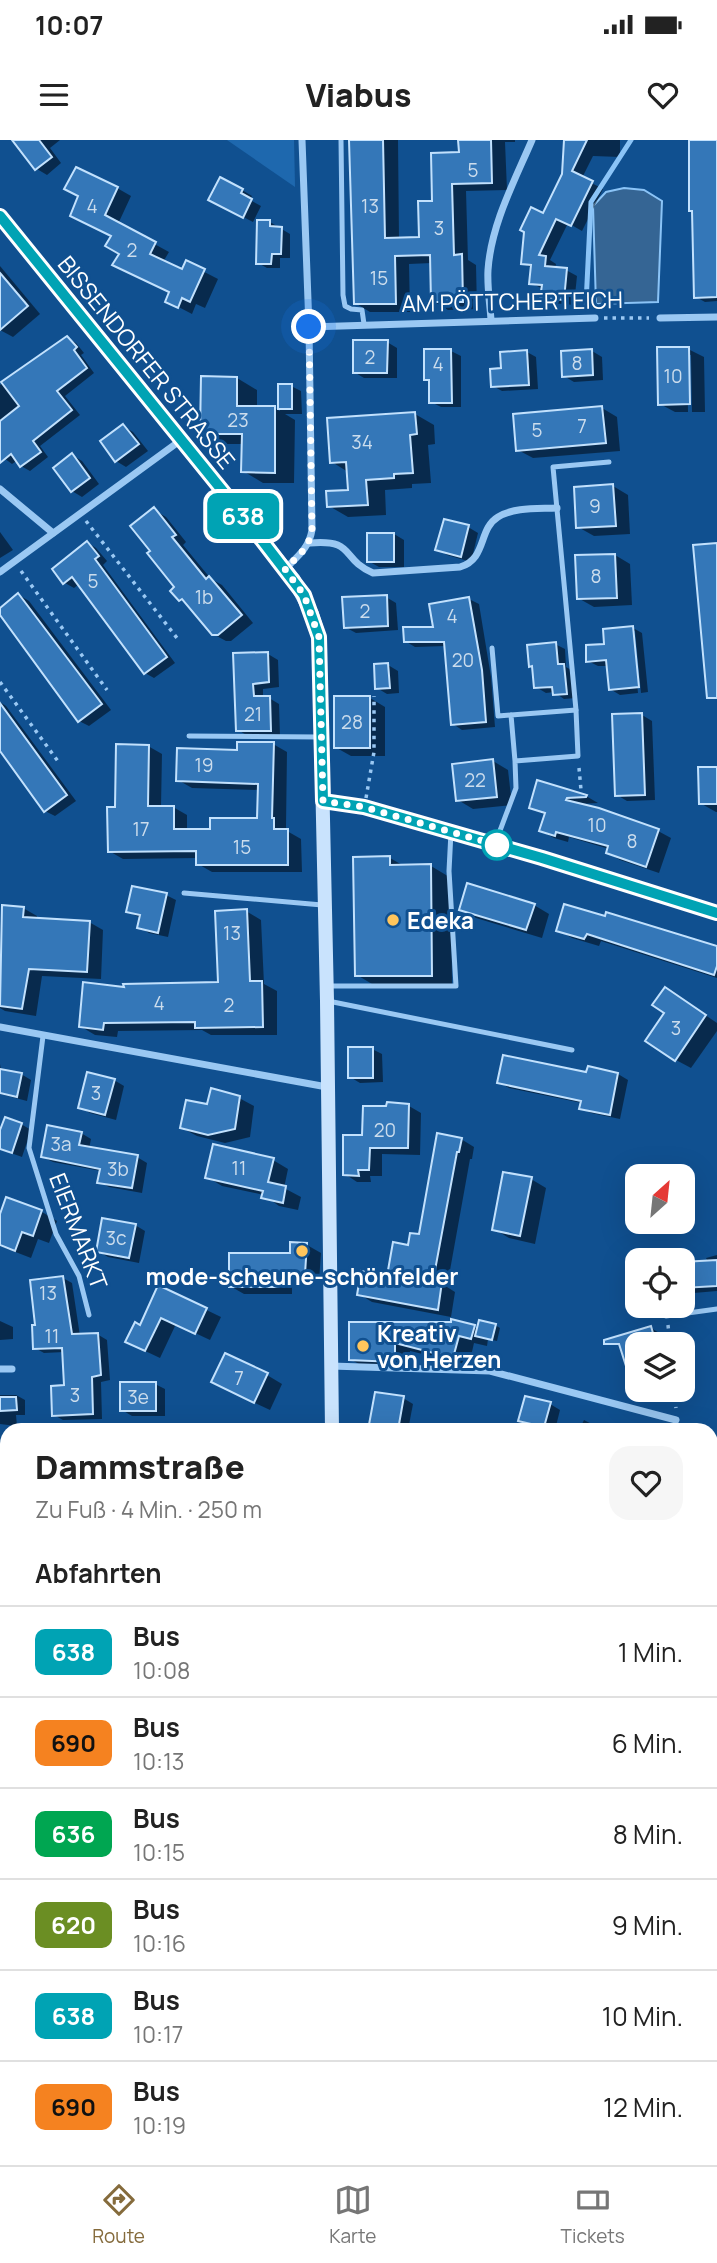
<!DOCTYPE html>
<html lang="de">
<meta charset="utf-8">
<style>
body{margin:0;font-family:Manrope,sans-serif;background:#f6f6f6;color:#222;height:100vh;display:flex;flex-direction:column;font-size:26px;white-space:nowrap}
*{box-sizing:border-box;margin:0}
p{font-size:23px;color:#767676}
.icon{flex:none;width:38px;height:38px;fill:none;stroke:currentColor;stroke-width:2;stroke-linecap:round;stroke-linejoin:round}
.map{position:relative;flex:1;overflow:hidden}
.side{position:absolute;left:0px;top:1283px;width:718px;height:744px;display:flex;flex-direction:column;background:#fff;border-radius:21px 21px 0 0;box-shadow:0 7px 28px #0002}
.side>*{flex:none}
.badge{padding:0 14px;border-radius:10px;font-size:24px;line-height:46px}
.needle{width:46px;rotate:27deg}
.fabs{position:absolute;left:625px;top:1024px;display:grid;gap:14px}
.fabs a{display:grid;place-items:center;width:70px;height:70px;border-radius:14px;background:#fff;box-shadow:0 7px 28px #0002;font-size:35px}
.you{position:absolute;width:35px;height:35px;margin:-18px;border:5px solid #fff;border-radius:50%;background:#1a73e8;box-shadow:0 0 0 10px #1a73e833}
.map>.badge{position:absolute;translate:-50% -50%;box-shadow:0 0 0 4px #fff}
h2{padding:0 35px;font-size:26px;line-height:63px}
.round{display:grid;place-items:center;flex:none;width:74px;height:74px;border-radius:21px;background:#f6f6f6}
.headline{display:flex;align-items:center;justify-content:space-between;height:119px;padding:0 35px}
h1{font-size:33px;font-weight:800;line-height:52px}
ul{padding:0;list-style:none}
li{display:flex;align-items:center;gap:21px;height:91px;padding:0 35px;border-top:2px solid #e0e0e0}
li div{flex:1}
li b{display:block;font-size:26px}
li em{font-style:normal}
li .badge{min-width:77px;font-weight:700;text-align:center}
.status{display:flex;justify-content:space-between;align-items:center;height:49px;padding:0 35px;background:#fff;direction:ltr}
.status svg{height:19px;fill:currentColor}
header{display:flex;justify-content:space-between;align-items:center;height:91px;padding:0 35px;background:#fff;font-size:32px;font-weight:800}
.tabs{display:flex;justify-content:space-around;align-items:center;height:98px;border-top:2px solid #e0e0e0;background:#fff;font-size:19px;color:#767676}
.tabs a{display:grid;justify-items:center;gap:4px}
.tabs .on{color:#856b3c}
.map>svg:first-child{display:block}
.green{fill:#1e68ae}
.water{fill:#356594;stroke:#8bc4f7;stroke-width:2}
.shadow{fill:#0007}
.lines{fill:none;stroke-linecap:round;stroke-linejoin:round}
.stream{stroke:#8bc4f7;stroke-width:5}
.building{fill:#3477b8;stroke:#c2e1fd;stroke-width:2}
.path{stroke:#9ac8f3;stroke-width:3.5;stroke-dasharray:3.5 5;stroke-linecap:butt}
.lane{stroke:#9ac8f3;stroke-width:5}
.street{stroke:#9ac8f3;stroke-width:7}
.secondary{stroke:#c9e3fd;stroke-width:14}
.line-casing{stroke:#fff;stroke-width:16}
.line{stroke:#00a3b4;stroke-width:10}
.walk{stroke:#fff;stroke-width:7;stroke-dasharray:0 12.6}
.stop-dot{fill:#fff;stroke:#00a3b4;stroke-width:3.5}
.poi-dot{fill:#ffc55c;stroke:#105090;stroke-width:2.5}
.labels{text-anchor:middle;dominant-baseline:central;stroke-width:6;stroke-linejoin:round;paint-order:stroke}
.number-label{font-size:19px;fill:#ccdded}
.street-label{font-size:23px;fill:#fff;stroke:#105090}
.poi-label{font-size:23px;font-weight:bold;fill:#fff;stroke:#105090;text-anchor:start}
</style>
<div class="status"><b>10:07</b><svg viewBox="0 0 49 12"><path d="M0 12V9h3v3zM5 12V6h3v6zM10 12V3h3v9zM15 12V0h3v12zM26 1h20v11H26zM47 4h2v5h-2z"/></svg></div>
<header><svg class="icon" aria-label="menu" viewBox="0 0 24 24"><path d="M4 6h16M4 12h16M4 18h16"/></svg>Viabus<svg class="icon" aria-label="heart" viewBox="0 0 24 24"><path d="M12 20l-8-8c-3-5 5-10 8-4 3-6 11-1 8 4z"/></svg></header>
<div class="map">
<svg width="717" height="2025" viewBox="0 0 717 2025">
<rect width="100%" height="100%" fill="#105090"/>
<path class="green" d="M227 0H294L295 47Z"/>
<path class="water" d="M624 48 644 50 662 61 658 162 596 164 593 66 606 52Z"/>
<g class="shadow">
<path d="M18 0H60L50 8 61 23 47 35 37 29 16 2Z"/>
<path d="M351 0H398L399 99 420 98 434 63 460 13V0H515V2H505L507 50 466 51 468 120 476 125 477 169 448 170 433 161 432 123 409 124 410 172H370L355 163Z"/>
<path d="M565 0H620V17L593 16 582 38 603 49 582 91 568 83 550 120 556 124 555 129 566 130 577 136 574 165 553 163 542 157 543 149 531 143 532 128 523 123 564 34Z"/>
<path d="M691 0H717V161L705 162 696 157Z"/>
<path d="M117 48 131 56 118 84 169 112 163 122 183 131 187 123 218 139 205 168 196 164 192 174 167 161 171 152 121 113 113 96 86 83Z"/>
<path d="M242 50 252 56 250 60 261 66 253 82 220 65Z"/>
<path d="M270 82 290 94V118H280V128H267L258 123Z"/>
<path d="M0 126 40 174 13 197 0 190Z"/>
<path d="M67 198 76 203 84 213 81 215 94 233 65 256 80 275 40 306 48 317 30 331 21 326 18 320 12 324 0 315V245Z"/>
<path d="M387 202 397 208V238H364L354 232Z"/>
<path d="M688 209 704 217 705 272H692L691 215H687L688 272H675L660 264Z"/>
<path d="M451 211 461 216V267H441L431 262V241L426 239Z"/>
<path d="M592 211 602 217 603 240 574 242 564 236Z"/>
<path d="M527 212 536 217 538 249 502 251 493 246 503 230Z"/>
<path d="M237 238 257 250V268H274L280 271V246H291L301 251 302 274H285L295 280 294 343H263L243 331V304H222L202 293Z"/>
<path d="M602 268 617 277 620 311 533 318 518 310Z"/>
<path d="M415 274 434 285 435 304 428 305 431 343 412 344V348L385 350 386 375 348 377 329 366 349 351 348 332 332 322Z"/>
<path d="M123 286 133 292 148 311 126 327 116 321Z"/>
<path d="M72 315 82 321 99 344 82 357 72 351Z"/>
<path d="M613 346 628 355 630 394 594 396 578 387Z"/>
<path d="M154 370 166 377 186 402 183 405 211 439 222 445 253 483 231 501H226L213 494 189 465 181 460 177 447 152 411Z"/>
<path d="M468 387 478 393 471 422 447 415 438 409Z"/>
<path d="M0 392 13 410 0 418Z"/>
<path d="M394 394 404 400V427H379L368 421Z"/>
<path d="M88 403 96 408 107 421 103 425 175 523 154 538 145 533 79 444 74 448 65 443Z"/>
<path d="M615 415 630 424 632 465 594 467 578 458Z"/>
<path d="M19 455 29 461 111 570 89 586 79 581 0 473V470Z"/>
<path d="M386 457 396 463 398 490 356 493 345 487Z"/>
<path d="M469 459 479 464 491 537 495 587 462 590 453 584 446 506 415 507 405 501 436 489Z"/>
<path d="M633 488 642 493 648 552 641 553 635 491H632L638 553 620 555 610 549 608 526H598L588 521Z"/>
<path d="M555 504 565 509 566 527 573 531 576 558 564 559 554 552 546 553 536 547 534 528 530 526Z"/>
<path d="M268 514 278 520 279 547 263 549V558H269L279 564 280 596H248L238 590 235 515Z"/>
<path d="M388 525 398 531 399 553 387 554 377 548Z"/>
<path d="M370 558 385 567V616H351L335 607Z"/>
<path d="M0 562 6 566 76 661 55 676 45 671 0 608Z"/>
<path d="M642 575 652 581 655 660 627 661 617 655Z"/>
<path d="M273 604 287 612 286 687 287 691 301 699 302 732H212L198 724V718L123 719 109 711 117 668 148 606 162 614 161 667H173L187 675V691H212L258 680 259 650 192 648 178 640 239 612Z"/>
<path d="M493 621 508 630 512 665 473 669 458 660Z"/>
<path d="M717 629V672H716L700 663Z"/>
<path d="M539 642 586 656 598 663 580 664 658 691 671 698 659 733 620 720 608 713 609 709 569 697 568 702 554 698 541 691 546 675 531 668Z"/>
<path d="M390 718 404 726H431L451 738 452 846 377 847 357 835 355 719Z"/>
<path d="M166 755 176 760 168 797 149 793 139 787 141 778 128 772Z"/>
<path d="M534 765 549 774 542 798 476 778 461 769Z"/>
<path d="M4 767 23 768 37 776V780L89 782 103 790 101 839 42 836 36 876 5 871 0 868Z"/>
<path d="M246 771 261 780 264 844 277 851V895H211L202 890 118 891 117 897 95 895 80 886 125 849 220 843Z"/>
<path d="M606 778 717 808V838L601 801 599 806 572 798 558 790Z"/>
<path d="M680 858 717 883V891L691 928 676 920Z"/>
<path d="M372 909 382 914 383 942 360 943 350 937Z"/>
<path d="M0 924 1 930 21 934 31 940 27 961 0 954Z"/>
<path d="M618 934 628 940 620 979 591 973 581 968 582 963 509 948 499 942 588 935Z"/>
<path d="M114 940 124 946 116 980 90 973 80 967Z"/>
<path d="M239 958 254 966 250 997 225 1003 197 996 182 988 208 966Z"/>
<path d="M409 966 421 973 420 1015 382 1014V1036H370L371 1042H357L345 1034 364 997Z"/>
<path d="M21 984 31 990 22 1017 0 1009V996Z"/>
<path d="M81 993 91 999 89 1009 137 1017 147 1023 142 1053 109 1047 99 1042 101 1031 53 1022 43 1017Z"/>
<path d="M461 999 474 1007 472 1019H470L447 1147 455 1152 451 1177 372 1162 359 1154 388 1138 420 1096Z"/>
<path d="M273 1020 288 1029 284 1048 301 1057 298 1070 279 1066 264 1055 222 1046 207 1037Z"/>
<path d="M531 1039 546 1048 535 1104 509 1098 494 1089Z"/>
<path d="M7 1059 42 1072 57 1081 49 1103 38 1099 31 1118 0 1106V1079Z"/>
<path d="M135 1085 145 1091 139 1123 108 1117 98 1111Z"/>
<path d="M307 1105 321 1113 319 1141 292 1139V1154H244L230 1146 292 1115Z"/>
<path d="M717 1115V1151L682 1154V1124L708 1122 706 1118Z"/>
<path d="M63 1138 72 1143 80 1196 97 1194 107 1200 110 1240 101 1242 102 1279 63 1280 54 1275 66 1247 64 1212 44 1213 35 1208 37 1186Z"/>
<path d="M159 1147 221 1177 210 1200 176 1184 160 1218 141 1209 140 1187Z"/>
<path d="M0 1181 13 1187V1199L0 1200Z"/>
<path d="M351 1184H453L474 1187 479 1190 495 1185 500 1188 497 1201 488 1199 487 1206 474 1203 469 1225 410 1211V1230L366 1228 350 1219Z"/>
<path d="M651 1188 661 1194 664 1204H637V1231L627 1225 619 1197Z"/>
<path d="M267 1235 282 1244 270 1270 228 1250Z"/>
<path d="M155 1244 165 1249V1276H132L122 1270Z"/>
<path d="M0 1255H16L25 1260V1275H16L17 1286 0 1284Z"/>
<path d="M403 1258 413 1264 408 1290H370Z"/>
<path d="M550 1264 560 1270 555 1290 530 1286 520 1280Z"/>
<path d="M584 1280 603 1290H579Z"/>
<path d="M470 1285 475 1290H453Z"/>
<path d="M710 1314 717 1328V1406L710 1408Z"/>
<path d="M0 1326 7 1330V1436L5 1439H0Z"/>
<path d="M717 1425V1472L710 1468V1427Z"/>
<path d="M712 1498 717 1501V1576L710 1563V1499Z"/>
<path d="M0 1529 7 1531V1561L0 1558Z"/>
<path d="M717 1618V1667L710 1670V1622Z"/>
<path d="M0 1716 7 1718V1932L0 1947Z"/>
<path d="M717 1733V1750L710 1740V1737Z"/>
<path d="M710 1784 714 1786 717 1793V1891L710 1888Z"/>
<path d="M711 1925 717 1928V2025H620L622 2020H710Z"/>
<path d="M158 2020H202L207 2022 205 2025H156Z"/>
<path d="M370 2020H424L421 2025H369Z"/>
<path d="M459 2020H479L477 2025H471Z"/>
<path d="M494 2020H532L527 2025H489Z"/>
<path d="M542 2020H605L603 2025H540Z"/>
</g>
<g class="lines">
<path class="stream" d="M586 164 591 62 631 0"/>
</g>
<g class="building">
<path d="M12 0H39L52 17 35 30Z"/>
<path d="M349 0H383L385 98 419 97 418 61H432L431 13 459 12 458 0H491L492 43 452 44 454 115 462 114 463 162H431L430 115 395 116 396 164H354Z"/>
<path d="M564 0H587L572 31 593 41 571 86 556 79 539 115 546 116 545 126 567 128 564 160 540 158 542 145 529 144 531 125 521 124 524 92 520 90 531 67 543 73 562 34Z"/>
<path d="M689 0H717V157L694 158 692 71H689Z"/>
<path d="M76 27 118 47 105 75 156 102 150 114 182 129 186 120 205 129 190 162 182 158 178 168 165 162 169 152 112 125 119 114 105 106 111 96 70 76 78 56 64 49Z"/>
<path d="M220 37 243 49 241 53 252 59 243 78 208 60Z"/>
<path d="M257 80H270V86L282 87 281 114H272L271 124H256Z"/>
<path d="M0 133 28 166 0 190Z"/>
<path d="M67 196 77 207 74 210 87 228 57 251 72 270 33 301 41 312 20 327 11 314 0 323V281L19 266 1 242Z"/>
<path d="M353 200H388L387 233H353Z"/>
<path d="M657 207H689L690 264 658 265Z"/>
<path d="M424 209H451L452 263H429V240H424Z"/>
<path d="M592 209 593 235 562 237 561 211Z"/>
<path d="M527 210 529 245 491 247 490 229 501 228 500 212Z"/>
<path d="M201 236 237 237V266H275V333L241 332 242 294H200Z"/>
<rect x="278" y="244" width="14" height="25"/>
<path d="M602 266 606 303 516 311 513 274Z"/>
<path d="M415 272 417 294 410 295 413 333 394 334V338L366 340 368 365 327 367 326 351 348 350 346 322 330 323 327 278Z"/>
<path d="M123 284 139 304 115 322 100 301Z"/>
<path d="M72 313 90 338 71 352 53 328Z"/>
<path d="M613 344 616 386 576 388 574 347Z"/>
<path d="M154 367 176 395 172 397 206 439 209 436 242 475 218 495H212L182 459 179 461 170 451 174 447 147 413 150 411 130 386Z"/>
<path d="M444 379 469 385 461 417 435 410Z"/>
<rect x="367" y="393" width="27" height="29"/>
<path d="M87 401 99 416 95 419 167 517 144 534 72 437 63 444 52 429Z"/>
<path d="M717 403V558H707L693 405Z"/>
<path d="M615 414 617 458 577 459 575 415Z"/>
<path d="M18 453 102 564 78 582 0 475V468Z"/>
<path d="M387 455 388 486 344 488 342 457Z"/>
<path d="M469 457 482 530 486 582 451 585 444 502H404L403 487H433L429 464Z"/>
<path d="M633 486 639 547 609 550 606 520 586 522V505L604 504 603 489Z"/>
<path d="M556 502 558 524H564L567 554 553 555 552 547 534 548 532 526 529 527 527 505Z"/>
<path d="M268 512 269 542 253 544 254 556H270L271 591H236L233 513Z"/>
<path d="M388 523 390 548 375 549 374 524Z"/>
<rect x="334" y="556" width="36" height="52"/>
<path d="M0 563 67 655 44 672 0 611Z"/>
<path d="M642 573 645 655 615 656 612 574Z"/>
<path d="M237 602H274L272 678H274V689H288V725H196V711L108 712 107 667H115L116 604 149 605 148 666H174V689H210V678H257L258 644 176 641 177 608 237 610Z"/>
<path d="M493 619 497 657 456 661 452 624Z"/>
<path d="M698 627H717V664H699Z"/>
<path d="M537 640 587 655 586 657 567 658 566 660 599 668 659 689 646 727 606 713 608 706 556 692 555 696 539 691 545 673 529 668Z"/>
<path d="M390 716V725L431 724 432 836H355L353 717Z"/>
<path d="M467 743 535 764 526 790 459 770Z"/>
<path d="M132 746 167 753 158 793 137 788 140 775 126 772Z"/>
<path d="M564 764 605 776 606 772 717 806V826L714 835 587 794 584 799 556 791Z"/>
<path d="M2 765 24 767 23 777 90 781 87 832 29 829 22 869 0 866Z"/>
<path d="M247 769 250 841H262L263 887 195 888V882L104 883 103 890 79 887 83 842 124 847 123 844 218 842 215 771Z"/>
<path d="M665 847 706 875 675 921 645 901 664 873 652 865Z"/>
<rect x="348" y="907" width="25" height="31"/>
<path d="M503 915 586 932 588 926 618 933 610 975 579 969 581 961 497 943Z"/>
<path d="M0 929 22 933 17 957 0 953Z"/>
<path d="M87 932 115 939 105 975 78 968Z"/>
<path d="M211 948 240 956 235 989 208 995 180 988 186 960 207 964Z"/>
<path d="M387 962 409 964 408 1008H370L369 1030H358L359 1036 343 1035V995H362L363 966H386Z"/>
<path d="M5 977 22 983 12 1013 0 1009V990Z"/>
<path d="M47 985 82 992 79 1005 138 1015 132 1048 97 1043 100 1029 41 1017Z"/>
<path d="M437 993 462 998 459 1012H457L433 1141 442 1142 438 1170 357 1155 361 1131 387 1136 393 1102 408 1105 410 1093 419 1094Z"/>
<path d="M213 1004 274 1018 268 1042 286 1046 283 1063 261 1058 263 1051 205 1038Z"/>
<path d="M503 1032 532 1037 520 1096 492 1090Z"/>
<path d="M6 1057 42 1070 33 1096 22 1092 15 1111 0 1105V1074Z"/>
<path d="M102 1078 136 1084 129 1118 96 1112Z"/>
<path d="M290 1102 307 1103 305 1134 278 1132V1147H229V1113H290Z"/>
<path d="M717 1120V1146L682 1148V1122Z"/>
<path d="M63 1136 72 1194 98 1193 101 1235 92 1237 93 1274 52 1276 51 1246 64 1245 62 1208 33 1209 32 1185H35L30 1140Z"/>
<path d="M158 1145 207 1168 195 1194 161 1178 145 1211 125 1202 135 1182 140 1185Z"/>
<path d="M451 1179 475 1185 471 1199 459 1196 453 1218 395 1203V1222L349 1220V1182H451Z"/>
<path d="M479 1180 496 1184 492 1200 475 1196Z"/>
<path d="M651 1186 656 1204H637V1223L626 1226 619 1204H604V1200Z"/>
<path d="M225 1213 268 1233 254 1263 211 1242Z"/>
<rect x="120" y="1242" width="36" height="29"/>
<path d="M375 1252 404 1256 398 1290H368Z"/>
<path d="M525 1256 551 1262 544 1287 518 1281Z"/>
<path d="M0 1257H16L17 1270 0 1271Z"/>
</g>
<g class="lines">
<g class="path">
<path d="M604 178H649"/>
<path d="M86 381 177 498"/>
<path d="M21 431 107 550"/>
<path d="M0 542 60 624"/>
<path d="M579 628 581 650"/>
<path d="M366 658 374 612V556"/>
<path d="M668 1185 670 1204"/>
<path d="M674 1250 676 1268"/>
<path d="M526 2025 529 2020"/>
</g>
<g class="lane">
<path d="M341 0 343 155 345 166 351 169 362 170 364 184"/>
<path d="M492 508 498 576 511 575"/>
<path d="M576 570 553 327 609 322"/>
<path d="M189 596 319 597"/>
<path d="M495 704 516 648 515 621 578 616 576 570 511 575 515 621"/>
<path d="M184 753 322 765"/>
<path d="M329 846H456L449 731 451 692"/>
<path d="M328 861 572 910"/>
<path d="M43 896 29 1008 56 1094 79 1136 89 1175"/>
<path d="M666 1176 717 1169"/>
<path d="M0 1933 7 1926"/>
</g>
<g class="street">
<path d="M660 178 717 177"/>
<path d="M491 180C490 164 487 147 488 130 491 85 514 42 532 0"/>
<path d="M309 187 595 178"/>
<path d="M0 349 53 393"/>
<path d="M310 403C356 399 340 419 373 433L460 427C487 419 478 389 498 377 514 367 538 369 557 368"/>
<path d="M285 429C298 416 309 408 312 390L309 187 302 0"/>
<path d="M0 432 181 300"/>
<path d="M323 661 364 667 542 718 717 773"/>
<path d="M0 887 327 947"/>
<path d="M331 1226 490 1231 676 1280"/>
<path d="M0 1229H12"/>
<path d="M0 1507 7 1509"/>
<path d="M347 2025 350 2020"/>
</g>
<g class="secondary">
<path d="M0 76 294 440 312 474 319 497 327 861 332 1290"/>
<path d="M0 1664 7 1667"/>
<path d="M710 1901 717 1900"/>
</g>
</g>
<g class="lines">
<defs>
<path id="line" d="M0 76 251 386 304 455 319 497 323 661 364 667 542 718 717 773"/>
</defs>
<use href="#line" class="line-casing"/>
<use href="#line" class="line"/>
<path class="walk" d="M309 187 312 390C309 408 298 416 285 429L304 455 319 497 323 661 364 667 497 705"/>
</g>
<circle class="stop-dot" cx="497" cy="705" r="14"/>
<g class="poi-dot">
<circle cx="393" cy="780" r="7"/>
<circle cx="302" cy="1111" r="7"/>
<circle cx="363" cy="1206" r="7"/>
</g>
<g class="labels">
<g class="number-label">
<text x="473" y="30">5</text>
<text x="92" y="66">4</text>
<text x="370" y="66">13</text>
<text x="439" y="88">3</text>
<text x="132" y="110">2</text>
<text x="379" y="138">15</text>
<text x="370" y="217">2</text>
<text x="577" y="223">8</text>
<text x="438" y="224">4</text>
<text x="673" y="236">10</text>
<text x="238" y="280">23</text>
<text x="582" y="286">7</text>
<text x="537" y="290">5</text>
<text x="362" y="302">34</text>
<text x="595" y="366">9</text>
<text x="596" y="436">8</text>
<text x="93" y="441">5</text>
<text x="204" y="457">1b</text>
<text x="365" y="471">2</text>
<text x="452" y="476">4</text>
<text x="463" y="520">20</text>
<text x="253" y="574">21</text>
<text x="352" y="582">28</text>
<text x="204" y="625">19</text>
<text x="475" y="640">22</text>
<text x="597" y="685">10</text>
<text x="141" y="689">17</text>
<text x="632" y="701">8</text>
<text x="242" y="707">15</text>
<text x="232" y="793">13</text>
<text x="159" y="863">4</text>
<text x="229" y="865">2</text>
<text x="676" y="888">3</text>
<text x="96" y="953">3</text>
<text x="385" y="990">20</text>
<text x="61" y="1004">3a</text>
<text x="239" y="1028">11</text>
<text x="118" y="1029">3b</text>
<text x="116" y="1098">3c</text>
<text x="48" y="1153">13</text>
<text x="52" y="1196">11</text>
<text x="239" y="1238">7</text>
<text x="75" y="1255">3</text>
<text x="138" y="1257">3e</text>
</g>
<g class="street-label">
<text transform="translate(512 161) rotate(-1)">AM PÖTTCHERTEICH</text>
<text transform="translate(147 222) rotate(51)">BISSENDORFER STRASSE</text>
<text transform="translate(79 1091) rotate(69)">EIERMARKT</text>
</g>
<g class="poi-label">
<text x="407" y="780">Edeka</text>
<text x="302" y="1136" text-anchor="middle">mode-scheune-schönfelder</text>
<text x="377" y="1193">Kreativ<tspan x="377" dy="26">von Herzen</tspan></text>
</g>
</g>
</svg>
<div class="fabs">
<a><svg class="needle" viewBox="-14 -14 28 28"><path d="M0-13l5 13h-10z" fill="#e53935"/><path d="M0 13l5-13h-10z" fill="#767676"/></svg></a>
<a><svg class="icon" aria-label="locate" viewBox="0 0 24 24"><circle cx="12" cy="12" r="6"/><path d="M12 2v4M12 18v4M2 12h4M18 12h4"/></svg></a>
<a><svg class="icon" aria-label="layers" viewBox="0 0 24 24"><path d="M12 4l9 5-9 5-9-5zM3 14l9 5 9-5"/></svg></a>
</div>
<div class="you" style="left:309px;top:187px"></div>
<b class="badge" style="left:243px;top:376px;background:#00a3b4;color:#fff">638</b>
<section class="side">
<div class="headline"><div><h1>Dammstraße</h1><p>Zu Fuß · 4 Min. · 250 m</p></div><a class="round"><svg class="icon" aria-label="heart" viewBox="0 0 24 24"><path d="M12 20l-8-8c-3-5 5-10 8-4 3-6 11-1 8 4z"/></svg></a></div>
<h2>Abfahrten</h2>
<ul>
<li><span class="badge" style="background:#00a3b4;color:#fff">638</span><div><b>Bus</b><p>10:08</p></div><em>1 Min.</em></li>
<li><span class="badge" style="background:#f58220;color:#111">690</span><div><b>Bus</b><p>10:13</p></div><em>6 Min.</em></li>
<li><span class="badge" style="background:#00a651;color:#fff">636</span><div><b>Bus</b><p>10:15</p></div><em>8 Min.</em></li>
<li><span class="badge" style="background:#6b8e23;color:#fff">620</span><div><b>Bus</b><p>10:16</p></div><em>9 Min.</em></li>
<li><span class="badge" style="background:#00a3b4;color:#fff">638</span><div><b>Bus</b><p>10:17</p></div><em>10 Min.</em></li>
<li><span class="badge" style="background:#f58220;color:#111">690</span><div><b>Bus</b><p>10:19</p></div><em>12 Min.</em></li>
</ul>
</section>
</div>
<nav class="tabs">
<a class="on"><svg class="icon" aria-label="directions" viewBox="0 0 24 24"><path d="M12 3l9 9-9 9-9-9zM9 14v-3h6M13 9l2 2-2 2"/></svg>Route</a>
<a><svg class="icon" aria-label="map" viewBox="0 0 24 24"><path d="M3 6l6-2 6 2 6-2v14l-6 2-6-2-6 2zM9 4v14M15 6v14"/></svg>Karte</a>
<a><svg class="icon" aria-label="tickets" viewBox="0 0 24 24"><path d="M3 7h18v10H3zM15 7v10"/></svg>Tickets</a>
</nav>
